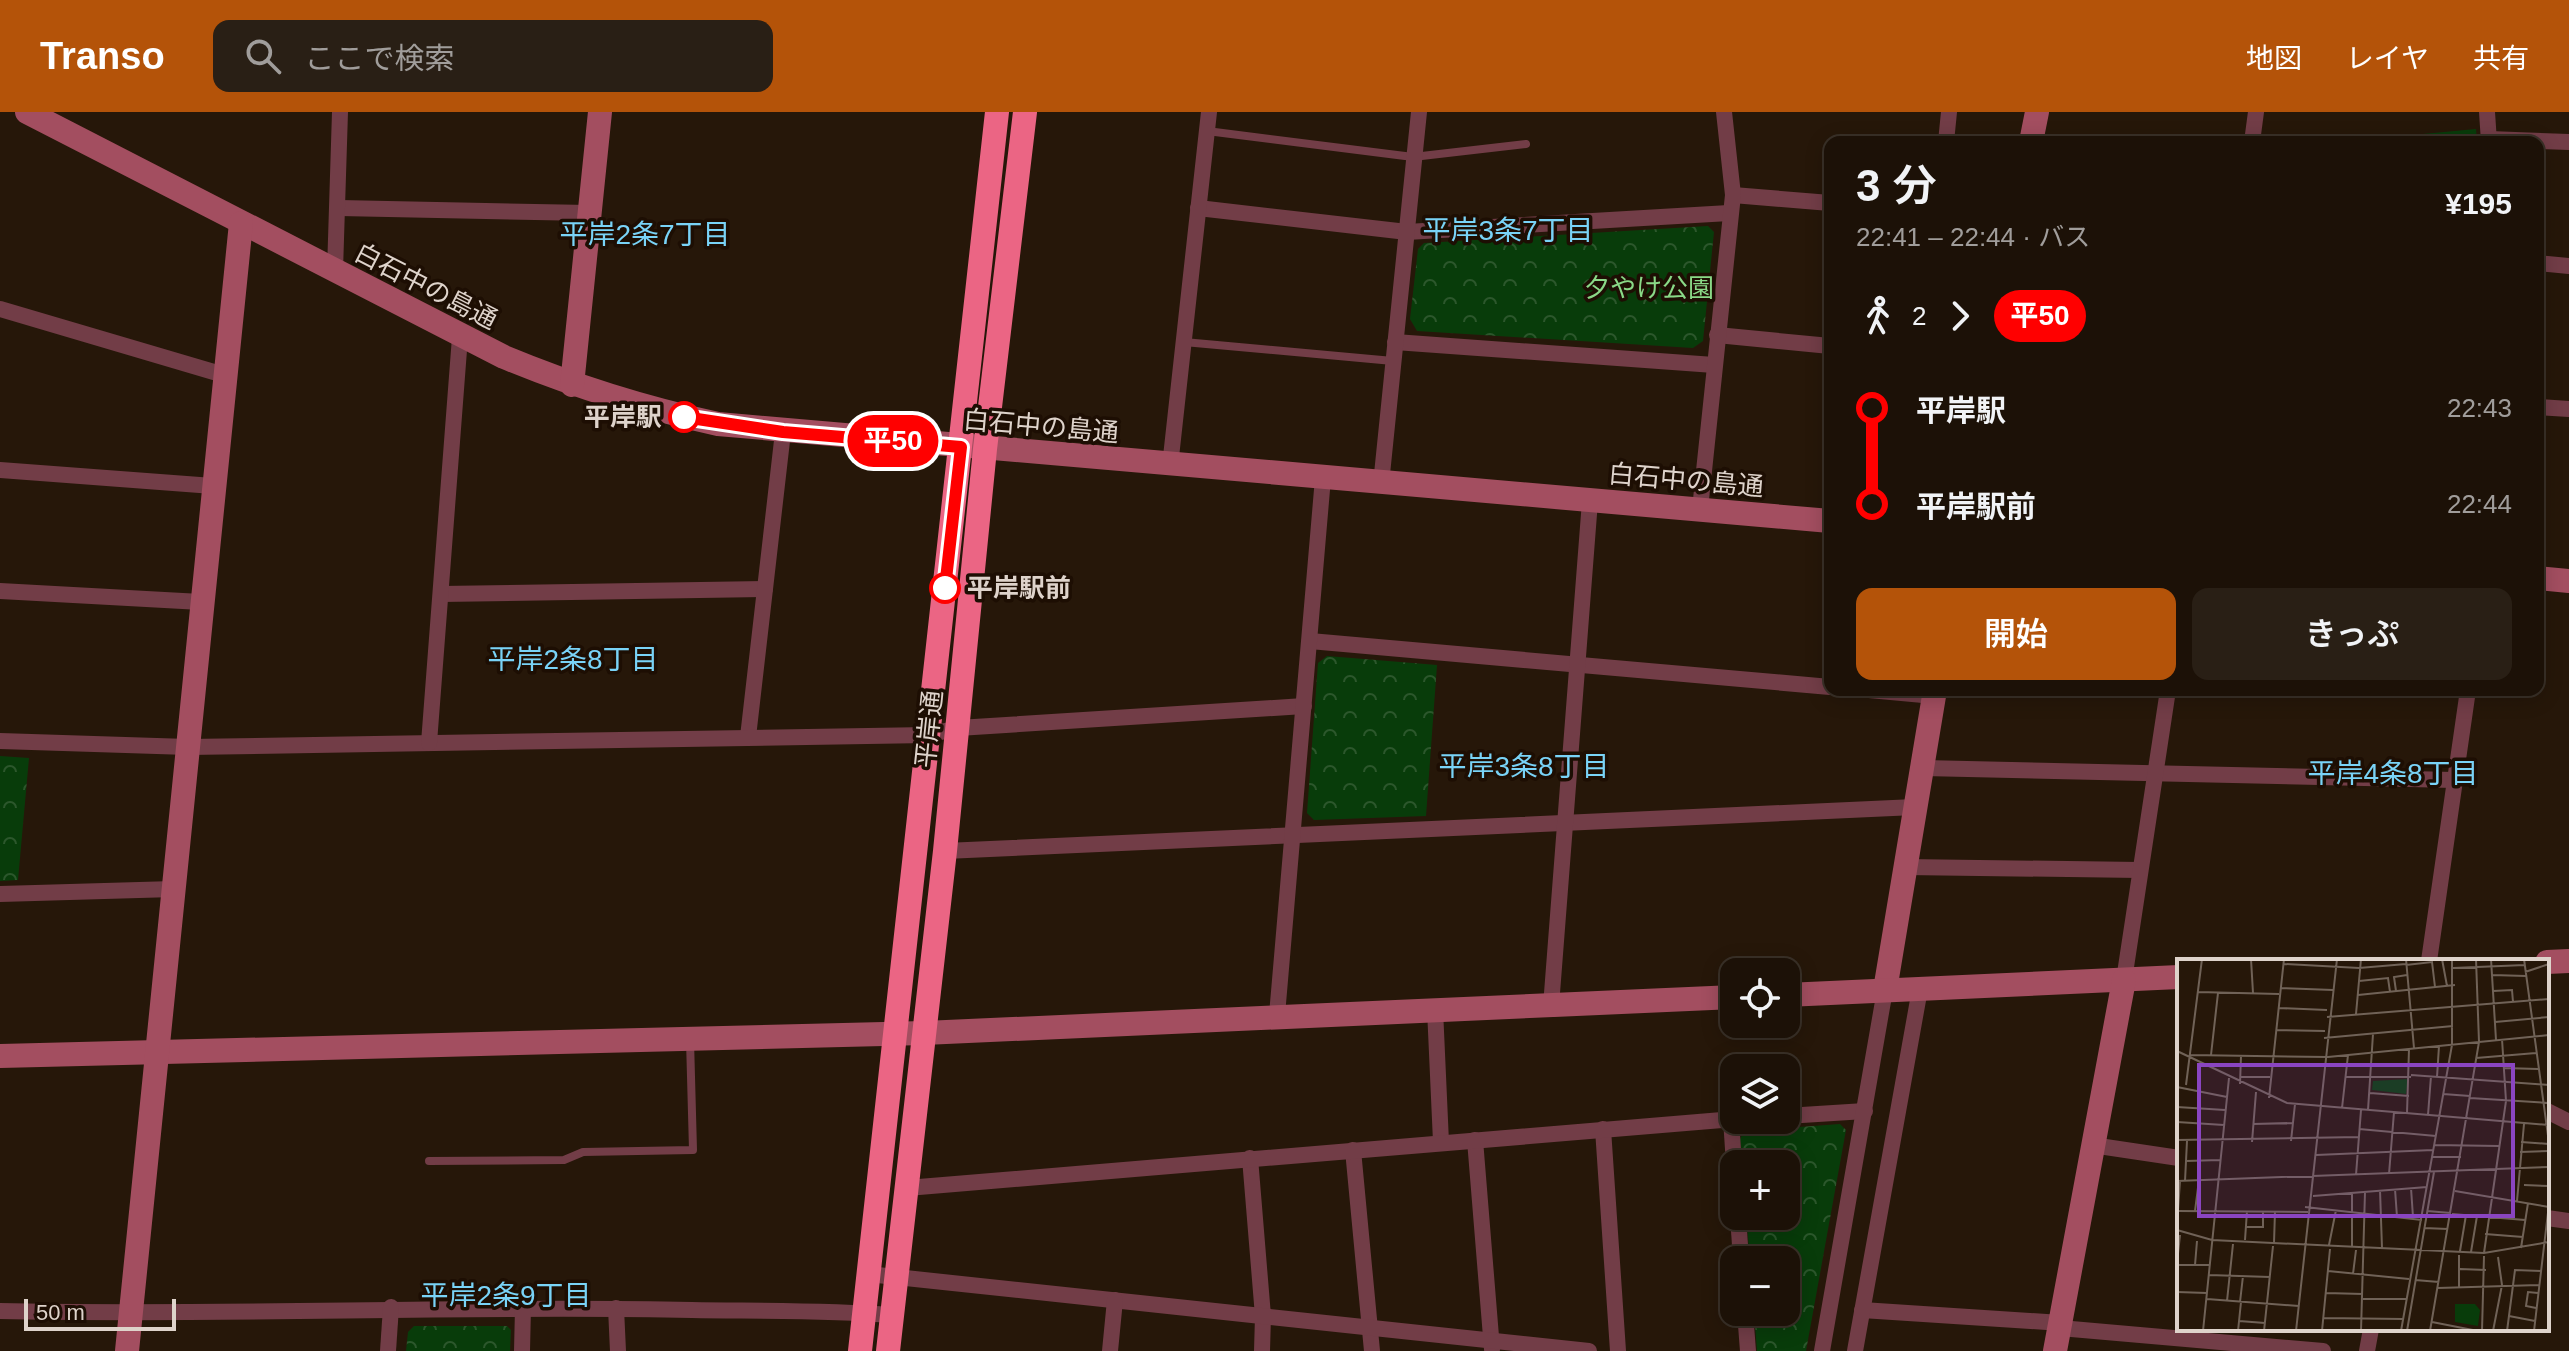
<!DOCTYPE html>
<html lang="ja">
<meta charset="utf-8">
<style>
body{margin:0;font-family:Arial,"Noto Sans JP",sans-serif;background:#291f15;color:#f1f3f6;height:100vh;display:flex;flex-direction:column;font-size:30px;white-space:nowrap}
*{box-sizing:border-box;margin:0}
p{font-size:26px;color:#a09d9b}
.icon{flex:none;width:44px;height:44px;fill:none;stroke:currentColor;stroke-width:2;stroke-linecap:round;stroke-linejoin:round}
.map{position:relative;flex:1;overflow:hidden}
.details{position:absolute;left:1824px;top:24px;width:720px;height:560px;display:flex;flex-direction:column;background:#1c1107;border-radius:16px;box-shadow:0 4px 20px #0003,0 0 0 2px #3a3128}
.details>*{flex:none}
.badge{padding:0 16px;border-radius:26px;font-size:28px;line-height:52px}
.tools{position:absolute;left:1720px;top:846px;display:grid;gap:16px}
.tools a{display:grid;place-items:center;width:80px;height:80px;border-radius:16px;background:#1c1107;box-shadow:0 4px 20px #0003,0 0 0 2px #3a3128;font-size:40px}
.scale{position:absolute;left:24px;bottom:20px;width:152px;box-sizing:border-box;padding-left:8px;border:4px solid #ded3cb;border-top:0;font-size:22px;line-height:28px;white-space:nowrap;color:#ded3cb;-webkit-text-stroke:6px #1d0e03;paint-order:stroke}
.map>.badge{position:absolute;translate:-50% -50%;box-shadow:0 0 0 4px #fff}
.legs{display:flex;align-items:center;gap:12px;height:88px;padding:0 32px;font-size:26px}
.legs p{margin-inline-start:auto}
.headline{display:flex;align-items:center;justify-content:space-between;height:136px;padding:0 32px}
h1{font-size:44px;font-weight:600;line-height:60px}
.action{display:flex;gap:16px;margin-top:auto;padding:16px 32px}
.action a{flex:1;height:92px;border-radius:16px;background:#b45309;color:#fff;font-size:32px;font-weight:600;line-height:92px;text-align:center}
.action a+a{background:#291f15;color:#f1f3f6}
ul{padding:0 32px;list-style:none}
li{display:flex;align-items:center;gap:28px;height:96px;font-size:30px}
li i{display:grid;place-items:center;width:12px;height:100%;margin:0 10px;background:currentColor}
li i::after{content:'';width:20px;height:20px;margin:-10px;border:6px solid;border-radius:50%;background:#1c1107}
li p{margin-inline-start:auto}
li:first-child i{background:linear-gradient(#0000 50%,currentColor 0)}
li:last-child i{background:linear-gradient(currentColor 50%,#0000 0)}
header{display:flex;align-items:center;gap:48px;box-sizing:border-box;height:112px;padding:0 40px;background:#b45309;color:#fff}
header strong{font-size:38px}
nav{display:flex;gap:44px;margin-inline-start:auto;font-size:28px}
.search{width:560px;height:72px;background:#291f15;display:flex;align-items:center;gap:20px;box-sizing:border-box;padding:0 28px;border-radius:16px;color:#a09d9b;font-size:30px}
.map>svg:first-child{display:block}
.forest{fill:url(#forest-crowns)}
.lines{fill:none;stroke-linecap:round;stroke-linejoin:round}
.lane{stroke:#723d47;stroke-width:8}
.street{stroke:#723d47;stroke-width:16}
.secondary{stroke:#a34e60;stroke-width:24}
.highway{stroke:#eb6584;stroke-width:24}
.line-1-casing{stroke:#fff;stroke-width:18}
.line-1{stroke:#f00;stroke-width:12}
.stop-1-dot{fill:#fff;stroke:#f00;stroke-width:4}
.labels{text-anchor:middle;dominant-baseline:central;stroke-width:7;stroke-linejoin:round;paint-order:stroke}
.street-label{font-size:26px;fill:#ded3cb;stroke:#1d0e03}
.park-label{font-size:26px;fill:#8ad987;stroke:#1d0e03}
.stop-label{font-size:26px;font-weight:bold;fill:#ded3cb;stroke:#1d0e03;text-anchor:end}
.neighbourhood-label{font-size:28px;fill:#79d3f7;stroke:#1d0e03}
.inset-road{fill:none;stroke:#706257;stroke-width:2}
.view{fill:#8a45c1;fill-opacity:0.15;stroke:#8a45c1;stroke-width:4}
.inset-edge{fill:none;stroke:#ded3cb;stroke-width:4}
</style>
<header>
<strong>Transo</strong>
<div class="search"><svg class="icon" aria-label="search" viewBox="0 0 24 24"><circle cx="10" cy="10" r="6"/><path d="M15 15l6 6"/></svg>ここで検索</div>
<nav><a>地図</a><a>レイヤ</a><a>共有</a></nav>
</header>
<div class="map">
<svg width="2569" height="1239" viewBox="0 0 2569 1239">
<defs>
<pattern id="forest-crowns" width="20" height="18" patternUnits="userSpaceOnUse" patternTransform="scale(2)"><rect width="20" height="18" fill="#083c0a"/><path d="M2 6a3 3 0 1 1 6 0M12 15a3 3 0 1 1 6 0" fill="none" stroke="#2c572c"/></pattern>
</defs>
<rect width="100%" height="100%" fill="#261709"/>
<g class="forest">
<path d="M2476 17 2477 30H2338Z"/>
<path d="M1708 114 1714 120 1703 229 1693 236 1417 219 1410 207 1418 137 1424 131Z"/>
<path d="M1327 544 1437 553 1426 704 1314 708 1307 701 1318 551Z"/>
<path d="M0 644 29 646 18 768 0 769Z"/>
<path d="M1840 1012 1846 1018 1806 1239H1757L1754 1200H1786V1148H1750L1746 1104H1786V1052H1742L1740 1027 1744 1019Z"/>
<path d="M414 1214H507L511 1218 510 1239H406L408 1220Z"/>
</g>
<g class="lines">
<g class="lane">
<path d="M1207 19 1413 45 1526 32"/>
<path d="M1184 230 1393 249"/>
<path d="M429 1049 564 1048 583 1040 693 1038 690 928"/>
</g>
<g class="street">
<path d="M2487 0 2489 30"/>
<path d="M2489 27 2569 30"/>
<path d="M1946 30 1949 0"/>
<path d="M2252 30 2256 0"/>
<path d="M1733 83 1830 91"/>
<path d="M339 96 589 101"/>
<path d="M1198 96 1407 120 1729 101"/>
<path d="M2538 151 2569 154"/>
<path d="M335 159 340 0"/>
<path d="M0 197 224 263"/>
<path d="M1717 223 1830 234"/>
<path d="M1395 230 1714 253"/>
<path d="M2538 295 2569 297"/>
<path d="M1170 354 1209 0"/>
<path d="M0 358 213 374"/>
<path d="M1381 372 1419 0"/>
<path d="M1700 397 1733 83 1724 0"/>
<path d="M0 479 201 490"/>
<path d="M441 482 765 477"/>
<path d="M1310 529 1830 575"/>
<path d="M1869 578 1934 584"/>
<path d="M748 625 783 320"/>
<path d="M0 629 188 635 928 623 958 616 1304 594"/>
<path d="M429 631 460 225"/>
<path d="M1923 656 2454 668"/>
<path d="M945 739 1915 695"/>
<path d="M1905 755 2140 758"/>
<path d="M0 782 174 777"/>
<path d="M2429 849 2468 578"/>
<path d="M2124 868 2168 578"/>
<path d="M1551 894 1590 389"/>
<path d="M1435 897 1441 1030"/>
<path d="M1277 903 1323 366"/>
<path d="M2547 999 2569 1010"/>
<path d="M1786 1004 1865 999"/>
<path d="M1731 1007 1734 1052"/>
<path d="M1603 1017 1618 1239"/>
<path d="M1475 1028 1492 1237"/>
<path d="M2092 1033 2179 1046"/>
<path d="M1353 1038 1372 1239"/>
<path d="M1250 1046 1263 1204 1262 1239"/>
<path d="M907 1076 1734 1007"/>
<path d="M1738 1104 1741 1148"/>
<path d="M2547 1106 2569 1109"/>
<path d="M868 1162 1589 1239"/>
<path d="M616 1196 618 1239"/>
<path d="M1862 1198 2061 1211"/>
<path d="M0 1199C231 1204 461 1193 692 1198 758 1199 825 1198 892 1203"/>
<path d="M1745 1200 1748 1239"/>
<path d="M2060 1216 2323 1239"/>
<path d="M388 1239 391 1195"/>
<path d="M522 1239 523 1196"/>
<path d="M1110 1239 1115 1188"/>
<path d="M1822 1239 1885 878"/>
<path d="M1855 1239 1920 877"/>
<path d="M2367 1239 2371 1217"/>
</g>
<g class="secondary">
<path d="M27 0 504 245C574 274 644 296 718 312L1830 409"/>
<path d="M2031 30 2037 0"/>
<path d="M572 273 600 0"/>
<path d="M2538 466 2569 469"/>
<path d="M2547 850 2569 849"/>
<path d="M1885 878 1935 578"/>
<path d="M1786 883 2179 865"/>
<path d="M0 944 924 921 1734 885"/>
<path d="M127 1239 241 111"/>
<path d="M2055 1239 2124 868"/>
</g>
<g class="highway">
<path d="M860 1239 997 0"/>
<path d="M888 1239 945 739 985 337 1025 0"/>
</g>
</g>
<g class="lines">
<defs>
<path id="line-1" d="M684 305 783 320 961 335 945 476"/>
</defs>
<use href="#line-1" class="line-1-casing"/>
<use href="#line-1" class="line-1"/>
</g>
<g class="stop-1-dot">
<circle cx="684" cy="305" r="14"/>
<circle cx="945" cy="476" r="14"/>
</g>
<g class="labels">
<g class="street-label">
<text transform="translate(426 174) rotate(27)">白石中の島通</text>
<text transform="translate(1041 314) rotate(5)">白石中の島通</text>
<text transform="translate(1686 368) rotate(5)">白石中の島通</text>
<text transform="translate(929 617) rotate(-84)">平岸通</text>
</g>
<g class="park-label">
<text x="1649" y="176">夕やけ公園</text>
</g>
<g class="stop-label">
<text x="662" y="305">平岸駅</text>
<text x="967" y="476" text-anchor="start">平岸駅前</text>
</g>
<g class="neighbourhood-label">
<text x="1508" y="118">平岸3条7丁目</text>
<text x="645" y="122">平岸2条7丁目</text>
<text x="573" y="547">平岸2条8丁目</text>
<text x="1524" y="654">平岸3条8丁目</text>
<text x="2393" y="661">平岸4条8丁目</text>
<text x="506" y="1183">平岸2条9丁目</text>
</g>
</g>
<g transform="translate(2177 847)">
<rect width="372" height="372" fill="#261709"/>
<path d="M231 120 229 135 195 131 196 122Z" fill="#083c0a"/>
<path d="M278 345H298L303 351 301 367 278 363Z" fill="#083c0a"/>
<path class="inset-road" d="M74 0 76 34M229 0 237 89M265 0 270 27M314 0 319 81M347 0 372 184M107 5 182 9 229 5M229 6 255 3 258 28M276 9 348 6M348 13 372 5M315 16 349 17M182 22 211 19 213 33M104 29 156 31M219 32 217 18 230 16M316 32 335 31 336 43M21 33 102 35M181 36 278 26M102 49 150 51M179 55 184 0M150 58 372 40M318 63 372 58M99 71 148 72M147 79 276 67M0 92 110 144 372 166M13 96 151 98 372 76M34 96 41 34M299 99 359 94M327 109 361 110M234 116 372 126M64 118H93M169 118H234M260 118 262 87M63 125 64 97M9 126 25 0M0 128 50 138M193 134 232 137M266 135 293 137M92 139 107 0M293 139 372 144M0 148 48 151M165 149 171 96M191 151 196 75M230 154 232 90M251 156 254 117M0 163 47 166M76 165 116 164M182 170 259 177M0 181 182 178M114 182 118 145M75 183 79 133M344 183 372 185M257 186 322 187M343 193 372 192M139 196 256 191M255 198H284M9 202 43 201M212 215 217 153M179 216 184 151M0 222 372 208M8 222 10 182M347 226 372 227M234 229 236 258M218 230 220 258M203 231 205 289M278 232 372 248M175 234V287M136 237 250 228M340 242 347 165M128 248 245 261M1 251 3 222M0 252 131 253M18 252 22 221M250 252 274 254M275 255 348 261M69 268H86V252M247 269 271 270M0 271 35 281 307 294 372 283M308 275 346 278M68 281 70 252M97 284 98 252M152 286 159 251M344 289 351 244M283 292 289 256M294 293 300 257M307 294 329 142 325 80M0 304 3 276M0 306H33M18 306 20 282M283 310 309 311M151 312 232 320M176 315 179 291M32 316 93 318M238 321 262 323M261 329 362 326M282 329V296M0 333 30 334M149 334 186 335M30 340 122 347M186 340H229M50 342 56 285M63 343 66 317M359 349 349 347 351 333 361 334M332 357 358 362M146 359 226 360M62 362 88 364M255 363 301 372M26 372 52 119M61 372 64 343M87 372 96 287M119 372 160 0M145 372 153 290M184 372 188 233M224 372 275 86V0M230 372 257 213M253 372 302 83 299 0M305 372 307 297M316 372 325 326 321 298M330 372 338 311 364 312M357 372 372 245"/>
<path class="view" d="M22 106H336V257H22Z"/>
<rect width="372" height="372" class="inset-edge"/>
</g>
</svg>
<div class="tools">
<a><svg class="icon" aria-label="locate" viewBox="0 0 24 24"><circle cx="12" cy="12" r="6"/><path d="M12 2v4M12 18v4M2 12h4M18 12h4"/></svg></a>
<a><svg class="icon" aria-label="layers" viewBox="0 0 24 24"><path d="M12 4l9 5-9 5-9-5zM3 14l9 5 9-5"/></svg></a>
<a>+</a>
<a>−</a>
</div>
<div class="scale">50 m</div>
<b class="badge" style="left:893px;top:329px;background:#f00;color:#fff">平50</b>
<section class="details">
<div class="headline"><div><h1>3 分</h1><p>22:41 – 22:44 · バス</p></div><b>¥195</b></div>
<div class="legs"><svg class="icon" aria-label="walk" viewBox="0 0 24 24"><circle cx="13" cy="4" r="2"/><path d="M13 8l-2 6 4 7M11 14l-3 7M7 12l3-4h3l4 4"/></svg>2<svg class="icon" aria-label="forward" viewBox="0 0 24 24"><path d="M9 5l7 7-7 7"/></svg><b class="badge" style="background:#f00;color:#fff">平50</b></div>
<ul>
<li><i style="color:#f00"></i><b>平岸駅</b><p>22:43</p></li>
<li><i style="color:#f00"></i><b>平岸駅前</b><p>22:44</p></li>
</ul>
<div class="action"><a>開始</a><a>きっぷ</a></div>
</section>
</div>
